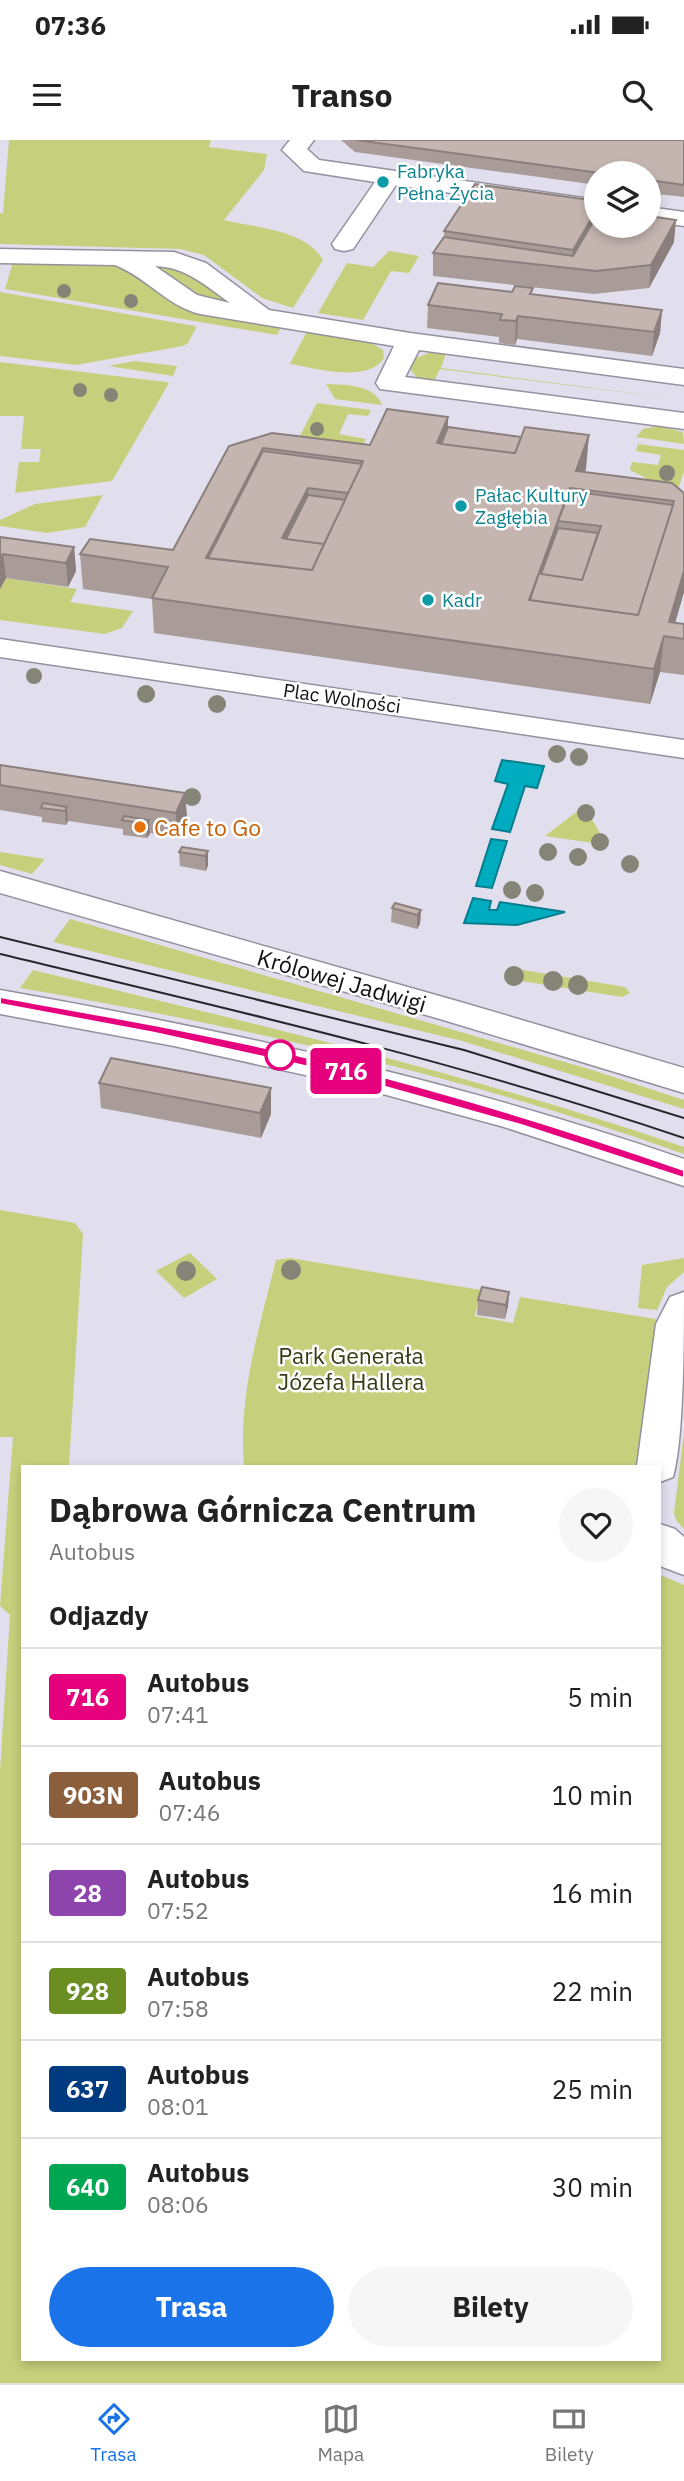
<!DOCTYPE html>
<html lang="pl">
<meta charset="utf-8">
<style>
body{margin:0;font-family:"IBM Plex Sans",sans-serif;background:#f6f6f6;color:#222;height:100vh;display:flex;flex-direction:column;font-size:26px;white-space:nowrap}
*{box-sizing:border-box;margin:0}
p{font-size:23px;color:#767676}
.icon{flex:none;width:38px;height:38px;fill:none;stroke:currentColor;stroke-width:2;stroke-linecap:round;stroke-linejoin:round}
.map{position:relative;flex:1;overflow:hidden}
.panel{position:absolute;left:21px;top:1325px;width:640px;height:896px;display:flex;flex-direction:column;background:#fff;border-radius:0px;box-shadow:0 4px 10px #0003}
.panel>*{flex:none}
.badge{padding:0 14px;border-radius:5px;font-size:24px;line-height:46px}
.tools{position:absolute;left:584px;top:21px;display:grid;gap:14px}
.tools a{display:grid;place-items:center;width:77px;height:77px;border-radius:50%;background:#fff;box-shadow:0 4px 10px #0003;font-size:35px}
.map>.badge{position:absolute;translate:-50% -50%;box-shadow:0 0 0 4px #fff}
h2{padding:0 28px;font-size:26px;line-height:63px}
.round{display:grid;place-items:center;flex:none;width:74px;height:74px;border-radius:37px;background:#f6f6f6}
.headline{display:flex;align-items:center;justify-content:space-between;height:119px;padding:0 28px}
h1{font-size:33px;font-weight:700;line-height:52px}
.button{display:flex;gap:14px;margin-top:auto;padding:14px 28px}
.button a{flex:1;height:80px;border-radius:42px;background:#1a73e8;color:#fff;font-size:28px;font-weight:700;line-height:80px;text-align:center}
.button a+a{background:#f6f6f6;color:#222}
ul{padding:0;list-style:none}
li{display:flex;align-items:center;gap:21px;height:98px;padding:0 28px;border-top:2px solid #e0e0e0}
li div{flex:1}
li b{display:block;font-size:26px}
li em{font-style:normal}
li .badge{min-width:77px;font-weight:700;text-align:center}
.status{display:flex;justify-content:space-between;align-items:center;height:49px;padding:0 35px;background:#fff;direction:ltr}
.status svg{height:19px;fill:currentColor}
header{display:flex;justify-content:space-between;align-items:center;height:91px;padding:0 28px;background:#fff;font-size:32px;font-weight:700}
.tabs{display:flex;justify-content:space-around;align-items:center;height:98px;border-top:2px solid #e0e0e0;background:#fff;font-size:19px;color:#767676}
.tabs a{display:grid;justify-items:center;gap:4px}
.tabs .on{color:#1a73e8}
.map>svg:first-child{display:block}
.green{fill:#c6d07c}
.water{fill:#00acbf;stroke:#057d8c;stroke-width:2}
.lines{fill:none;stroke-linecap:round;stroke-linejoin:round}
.minor-casing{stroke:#93919e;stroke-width:3}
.major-casing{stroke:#93919e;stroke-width:3}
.minor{fill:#fff;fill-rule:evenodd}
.major{fill:#fff;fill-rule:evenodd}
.tram{stroke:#26262b;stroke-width:2}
.tree{fill:#848576}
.wall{fill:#a99c98}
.shaded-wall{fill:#8a7f7c}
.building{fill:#c5b5b1;stroke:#8a7f7c;stroke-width:2;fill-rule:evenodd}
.line{fill:#e6007e;stroke:#fff;stroke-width:2}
.culture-dot{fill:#0f9aa8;stroke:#fff;stroke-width:2.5}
.food-dot{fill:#e8710a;stroke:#fff;stroke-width:2.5}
.stop-dot{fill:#fff;stroke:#e6007e;stroke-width:3.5}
.labels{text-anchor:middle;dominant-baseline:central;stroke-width:5;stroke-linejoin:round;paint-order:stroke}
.far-culture-label{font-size:19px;fill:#0d838f;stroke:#fff;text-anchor:start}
.far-street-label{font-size:19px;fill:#101014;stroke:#fff}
.food-label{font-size:23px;fill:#c56008;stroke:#fff;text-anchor:start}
.street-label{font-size:23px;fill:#101014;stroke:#fff}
.park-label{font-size:23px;fill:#383c15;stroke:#fff}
</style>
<div class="status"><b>07:36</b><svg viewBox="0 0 49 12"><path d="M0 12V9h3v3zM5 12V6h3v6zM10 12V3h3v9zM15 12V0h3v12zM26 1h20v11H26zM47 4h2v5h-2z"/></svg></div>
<header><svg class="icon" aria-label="menu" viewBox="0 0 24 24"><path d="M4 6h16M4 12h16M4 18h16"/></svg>Transo<svg class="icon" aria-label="search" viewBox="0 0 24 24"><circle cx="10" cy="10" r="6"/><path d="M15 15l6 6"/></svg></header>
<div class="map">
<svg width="684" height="2243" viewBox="0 0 684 2243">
<rect width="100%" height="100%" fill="#e1dfed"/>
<g class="green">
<path d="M9 0H211L209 7 267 14 264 30 224 80C255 88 305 89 323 120L293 168 262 158 204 115 180 109 0 104V73H3Z"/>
<path d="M389 111 419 116 409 133 391 131 363 180 318 173 347 123 373 127Z"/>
<path d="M13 122 115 123 177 161 282 186 277 195 5 149Z"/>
<path d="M151 124 180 125 233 164 206 162Z"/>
<path d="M0 152 195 186 196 188 188 203 183 206 76 225 0 216Z"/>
<path d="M307 191 371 203 383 210 384 218C367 244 316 228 290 224Z"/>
<path d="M429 213H446L441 228 684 260 440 229 433 243 418 239 410 229 416 218Z"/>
<path d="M135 221 177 226 173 236 108 226Z"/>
<path d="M0 222 166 242 169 243 112 341 15 353 19 322H39L41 309H21L24 276H0Z"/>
<path d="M326 244C345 245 374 244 382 265L335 259Z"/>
<path d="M317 263 371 270 368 276 348 274 339 294 366 299 359 313 288 319Z"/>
<path d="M658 286 683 292 684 304 636 297 643 289Z"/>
<path d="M638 304 684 310V331L669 378 635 374 646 338 630 330 632 322 658 325 661 315 636 311Z"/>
<path d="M103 355 85 387 47 393 0 386V380L35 364Z"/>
<path d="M6 438 77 449 70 462 133 471 122 488 105 494 0 480V449Z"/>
<path d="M584 666 607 705 545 696Z"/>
<path d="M0 712 45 719 32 734 0 725Z"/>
<path d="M70 779 589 929 684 960V969L462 901 53 802Z"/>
<path d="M512 828 625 847 630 853 622 857 509 839 504 833Z"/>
<path d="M33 830C252 883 471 934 684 1007V1014C468 937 246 887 20 848Z"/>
<path d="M0 1070 75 1083 83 1094 69 1326H23V2219H660V1435L684 1445V2243H0V1631L10 1475 0 1466 13 1297H0Z"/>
<path d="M190 1113 217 1139 184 1158 156 1131Z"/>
<path d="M290 1118 481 1150 475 1176 513 1183 520 1157 656 1179 637 1326H244C238 1255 259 1189 276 1120Z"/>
<path d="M684 1118V1132L667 1147 657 1170 638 1168 642 1125Z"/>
<path d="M684 1293V1389L676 1380 674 1373Z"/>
</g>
<g class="water">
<path d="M502 620 544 626 537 648 525 646 510 692 492 689 508 644 495 641Z"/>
<path d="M491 699 507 701 492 748 476 746Z"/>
<path d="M473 758 491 761 489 770H497L500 762 565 772 517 785 464 783Z"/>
</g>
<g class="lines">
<defs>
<g id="minor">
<path d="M290 0H314L307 9 319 20 597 60V74L396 45 353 109 344 111 335 109 332 104 375 42 304 31 282 10Z"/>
<path d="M649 67 684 72V86L649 81Z"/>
<path d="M0 109 174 112 206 123 269 170 410 193 684 229V245L419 210 405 237 684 273V289L380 249 376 243 394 206 200 174C167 166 146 137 115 125L0 123ZM155 126C186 127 206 146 230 163L197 155Z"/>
<path d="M0 499 684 600V618L0 517Z"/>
<path d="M684 1152C684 1197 684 1301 673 1337L660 1342V1326H637L656 1184 670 1157Z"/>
<path d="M660 1384 675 1389 684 1397V1435L660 1426Z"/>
</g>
<g id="major">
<path d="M0 731 464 863 684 928V953L440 879 0 753Z"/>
<path d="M0 850C232 891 461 942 684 1019V1046L504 987 346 944 174 906 0 874Z"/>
</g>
</defs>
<use href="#minor" class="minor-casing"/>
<use href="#major" class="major-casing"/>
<use href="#minor" class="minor"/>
<use href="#major" class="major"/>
<g class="tram">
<path d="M0 797 464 910 684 978"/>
<path d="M0 814C230 869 460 922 684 998"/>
</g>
</g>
<g class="tree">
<circle cx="64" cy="151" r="7"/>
<circle cx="131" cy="161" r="7"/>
<circle cx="80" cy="250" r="7"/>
<circle cx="111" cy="255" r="7"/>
<circle cx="317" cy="289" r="7"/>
<circle cx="667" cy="333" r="8"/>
<circle cx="34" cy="536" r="8"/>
<circle cx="146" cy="554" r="9"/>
<circle cx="217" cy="564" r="9"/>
<circle cx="557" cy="614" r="9"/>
<circle cx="579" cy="617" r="9"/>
<circle cx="192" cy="657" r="9"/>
<circle cx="586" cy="673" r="9"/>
<circle cx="600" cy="702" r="9"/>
<circle cx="548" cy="712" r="9"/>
<circle cx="578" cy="717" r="9"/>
<circle cx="630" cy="724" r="9"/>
<circle cx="512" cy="750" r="9"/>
<circle cx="535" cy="753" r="9"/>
<circle cx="514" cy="836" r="10"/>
<circle cx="553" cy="841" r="10"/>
<circle cx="578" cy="845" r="10"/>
<circle cx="291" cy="1130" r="10"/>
<circle cx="186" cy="1131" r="10"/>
</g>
<g class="wall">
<path d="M341 0H684V57L649 53V33H597V45L355 12Z"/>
<path d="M597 86 674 102 649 148 594 154 433 136V113L444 97V91Z"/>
<path d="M533 155 662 170 660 193 652 216 517 199 515 205 499 203V197L427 188 428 165Z"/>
<path d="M448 277V287L521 297 589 295 585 332 684 353V452L675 483 684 484V535L660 532 650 564 154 493 152 459 83 449 80 414 173 410 229 306 370 305Z"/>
<path d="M0 397 74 407 76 431 68 447 6 438 0 449Z"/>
<path d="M0 625 185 653 187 678 177 698 150 693 147 698 123 695V689L68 681 66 685 42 682V677L0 670Z"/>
<path d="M208 711V725L206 731 180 726 179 712Z"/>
<path d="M392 768 421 770 420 784 417 789 391 782Z"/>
<path d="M99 943 271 948V974L261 998 101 968Z"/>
<path d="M509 1152 508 1166 505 1179 477 1175 478 1160Z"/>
</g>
<g class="shaded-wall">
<path d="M597 69V86L572 128 573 110Z"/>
<path d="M676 80 674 102 649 148 651 125Z"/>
<path d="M662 170 660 193 652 216 654 192Z"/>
<path d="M518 176 517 199 515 205 516 181Z"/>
<path d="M448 277 447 311 437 303Z"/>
<path d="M589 295 586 329 579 349 576 331Z"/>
<path d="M263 308 264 342 222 424 206 418Z"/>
<path d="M308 348 309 379 294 407 282 398Z"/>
<path d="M570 348 567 382 558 381 556 412 529 460Z"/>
<path d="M74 407 76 431 68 447 66 423Z"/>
<path d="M3 414 6 438 0 449V420Z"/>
<path d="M684 431V452L671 497 669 482Z"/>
<path d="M664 496 660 532 650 564 654 529Z"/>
<path d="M185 653 187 678 177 698 176 673Z"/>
<path d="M67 667 68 681 66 685 65 671Z"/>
<path d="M149 680 150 694 147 698 146 684Z"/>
<path d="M208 711V725L206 731 205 716Z"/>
<path d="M421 770 420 784 417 789V775Z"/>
<path d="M271 948V974L261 998 260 973Z"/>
<path d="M509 1152 508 1166 505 1179 506 1165Z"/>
</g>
<g class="building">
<path d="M356 0H684V45L649 40V33H600Z"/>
<path d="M475 44 597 61V69L573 110 444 91Z"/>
<path d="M597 75V86H649V76L676 80 651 125 596 131 433 113 444 97 573 116Z"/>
<path d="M438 143 512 152 515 146 533 148 530 154 662 170 654 192 518 176 516 181 500 180 502 174 428 165Z"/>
<path d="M387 269 448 277 437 303 515 313 525 287 589 295 576 331 672 343 684 353V431L669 482 684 484V499L664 496 654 529 152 458 168 427 80 414 90 399 173 410 229 306 272 293 370 305ZM263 308 363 321 312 430 206 418ZM570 348 674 361 638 475 529 460Z"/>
<path d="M448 287 521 297 515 313 441 304Z"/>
<path d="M263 311 362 324 348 353 308 348 282 398 324 404 312 430 208 418Z"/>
<path d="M570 351 673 365 638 475 530 460 539 433 582 440 601 386 558 381Z"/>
<path d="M308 355 345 360 324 404 286 399Z"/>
<path d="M558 388 598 393 582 440 541 434Z"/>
<path d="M0 397 74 407 66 423 3 414 0 420Z"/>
<path d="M0 625 185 653 176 673 0 645Z"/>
<path d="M43 663 67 667 65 671 41 668Z"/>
<path d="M124 676 149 680 146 684 122 680Z"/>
<path d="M182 707 208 711 205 716 179 712Z"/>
<path d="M395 763 421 770 417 775 392 768Z"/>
<path d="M111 918 271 948 260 973 99 943Z"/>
<path d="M482 1147 509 1152 506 1165 478 1160Z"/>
</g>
<path class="line" d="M0 857C111 877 223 896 333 924 453 954 571 991 684 1030V1038L521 985 332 932 155 893 0 864Z"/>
<g class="culture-dot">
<circle cx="383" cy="42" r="7"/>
<circle cx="461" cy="366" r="7"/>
<circle cx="428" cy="460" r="7"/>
</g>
<circle class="food-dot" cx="140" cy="687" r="7"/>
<circle class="stop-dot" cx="280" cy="915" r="14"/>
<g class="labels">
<g class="far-culture-label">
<text x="397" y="31">Fabryka<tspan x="397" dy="22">Pełna Życia</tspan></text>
<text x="475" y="355">Pałac Kultury<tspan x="475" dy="22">Zagłębia</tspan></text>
<text x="442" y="460">Kadr</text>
</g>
<g class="far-street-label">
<text transform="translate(342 558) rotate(8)">Plac Wolności</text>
</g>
<g class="food-label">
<text x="154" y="687">Cafe to Go</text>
</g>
<g class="street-label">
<text transform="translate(342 840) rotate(16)">Królowej Jadwigi</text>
</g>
<g class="park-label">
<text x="351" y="1215">Park Generała<tspan x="351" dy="26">Józefa Hallera</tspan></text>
</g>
</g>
</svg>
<div class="tools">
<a><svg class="icon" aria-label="layers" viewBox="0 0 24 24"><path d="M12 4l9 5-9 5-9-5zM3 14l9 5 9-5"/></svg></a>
</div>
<b class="badge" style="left:346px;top:931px;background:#e6007e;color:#fff">716</b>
<section class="panel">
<div class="headline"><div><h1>Dąbrowa Górnicza Centrum</h1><p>Autobus</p></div><a class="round"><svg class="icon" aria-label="heart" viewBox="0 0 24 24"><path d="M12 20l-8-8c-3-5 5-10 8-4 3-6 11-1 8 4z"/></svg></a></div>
<h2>Odjazdy</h2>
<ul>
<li><span class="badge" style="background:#e6007e;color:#fff">716</span><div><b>Autobus</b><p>07:41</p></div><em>5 min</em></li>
<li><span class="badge" style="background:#8b5e3c;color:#fff">903N</span><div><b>Autobus</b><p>07:46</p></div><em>10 min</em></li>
<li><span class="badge" style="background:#8e44ad;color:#fff">28</span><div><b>Autobus</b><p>07:52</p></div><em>16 min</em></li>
<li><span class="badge" style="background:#6b8e23;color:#fff">928</span><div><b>Autobus</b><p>07:58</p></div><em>22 min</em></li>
<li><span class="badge" style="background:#003b80;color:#fff">637</span><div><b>Autobus</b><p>08:01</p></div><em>25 min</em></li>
<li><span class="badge" style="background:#00a651;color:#fff">640</span><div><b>Autobus</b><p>08:06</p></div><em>30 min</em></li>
</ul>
<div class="button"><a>Trasa</a><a>Bilety</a></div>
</section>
</div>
<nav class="tabs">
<a class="on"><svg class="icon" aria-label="directions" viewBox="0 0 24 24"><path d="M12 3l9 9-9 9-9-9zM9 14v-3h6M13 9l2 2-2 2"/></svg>Trasa</a>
<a><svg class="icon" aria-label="map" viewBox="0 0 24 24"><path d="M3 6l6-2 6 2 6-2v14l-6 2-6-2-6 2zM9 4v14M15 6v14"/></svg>Mapa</a>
<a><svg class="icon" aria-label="tickets" viewBox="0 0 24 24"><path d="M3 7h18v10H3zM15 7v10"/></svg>Bilety</a>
</nav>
